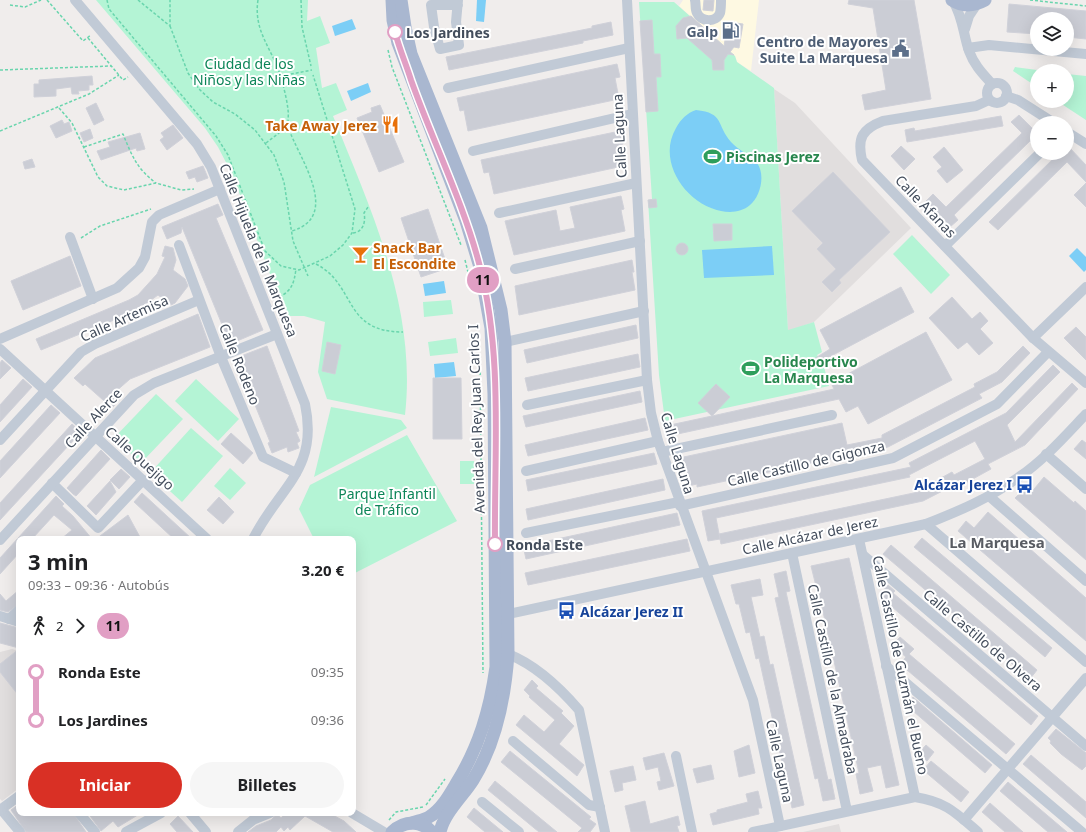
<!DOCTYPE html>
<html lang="es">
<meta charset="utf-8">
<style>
body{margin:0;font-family:"Noto Sans",sans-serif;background:#f6f6f6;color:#202124;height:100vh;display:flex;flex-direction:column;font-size:15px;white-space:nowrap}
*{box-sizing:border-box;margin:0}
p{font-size:13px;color:#757577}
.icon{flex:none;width:22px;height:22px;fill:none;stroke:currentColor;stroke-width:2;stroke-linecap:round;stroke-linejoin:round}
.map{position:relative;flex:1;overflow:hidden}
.panel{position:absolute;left:16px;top:536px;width:340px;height:280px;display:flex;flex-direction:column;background:#fff;border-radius:8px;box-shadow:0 4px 16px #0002}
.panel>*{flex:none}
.badge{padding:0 8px;border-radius:13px;font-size:14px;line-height:26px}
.tools{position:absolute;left:1030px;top:12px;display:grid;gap:8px}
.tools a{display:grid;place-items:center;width:44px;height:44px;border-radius:50%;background:#fff;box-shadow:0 4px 16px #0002;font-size:20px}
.map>.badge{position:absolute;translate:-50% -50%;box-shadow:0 0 0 2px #fff}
.legs{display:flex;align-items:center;gap:6px;height:44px;padding:0 12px;font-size:13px}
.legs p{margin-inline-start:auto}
.headline{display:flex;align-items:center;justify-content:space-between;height:68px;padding:0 12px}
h1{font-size:22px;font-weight:700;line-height:30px}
.cta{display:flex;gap:8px;margin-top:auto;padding:8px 12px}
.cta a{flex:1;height:46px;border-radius:24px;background:#d93025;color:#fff;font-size:16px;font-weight:700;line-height:46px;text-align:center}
.cta a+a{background:#f6f6f6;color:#202124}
ul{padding:0 12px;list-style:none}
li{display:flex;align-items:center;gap:14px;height:48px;font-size:15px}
li i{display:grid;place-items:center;width:6px;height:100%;margin:0 5px;background:currentColor}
li i::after{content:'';width:10px;height:10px;margin:-5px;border:3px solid;border-radius:50%;background:#fff}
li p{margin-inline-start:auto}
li:first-child i{background:linear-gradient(#0000 50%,currentColor 0)}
li:last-child i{background:linear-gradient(currentColor 50%,#0000 0)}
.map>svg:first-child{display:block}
.commercial{fill:#fef9e2}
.education{fill:#e1dede}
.green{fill:#b4f4d5}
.water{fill:#7ccef6}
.building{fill:#cbcdd5;stroke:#d0d1d9}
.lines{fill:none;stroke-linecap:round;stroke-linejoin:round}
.path{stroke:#69d5ad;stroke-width:1.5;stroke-dasharray:3 2;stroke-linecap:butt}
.minor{stroke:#c1cad6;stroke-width:10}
.major{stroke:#a9b7d0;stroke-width:13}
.line-1-casing{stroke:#fff;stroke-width:9}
.line-1{stroke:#e19fc4;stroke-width:6}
.stop-1-dot{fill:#fff;stroke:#e19fc4;stroke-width:2}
.labels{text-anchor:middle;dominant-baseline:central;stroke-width:4;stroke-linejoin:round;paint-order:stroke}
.service-label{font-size:14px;font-weight:bold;fill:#4e5e75;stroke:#fff;text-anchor:end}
.stop-label{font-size:14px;font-weight:bold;fill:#434d5c;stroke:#fff;text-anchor:start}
.park-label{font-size:14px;fill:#0c8558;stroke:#fff}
.food-label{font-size:14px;font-weight:bold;fill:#c56008;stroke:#fff;text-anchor:end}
.street-label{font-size:14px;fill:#434d5c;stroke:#fff}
.leisure-label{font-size:14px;font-weight:bold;fill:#27864d;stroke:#fff;text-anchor:start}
.transit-label{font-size:14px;font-weight:bold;fill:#164399;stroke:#fff;text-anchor:end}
.neighbourhood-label{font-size:15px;font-weight:bold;fill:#595c63;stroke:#fff}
</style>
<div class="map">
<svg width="1086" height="832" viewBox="0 0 1086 832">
<rect width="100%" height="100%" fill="#f0edec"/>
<path class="commercial" d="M683 0H759L751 71 737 62 735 56 679 6Z"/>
<g class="education">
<path d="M774 89 795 103 911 228 814 322 788 331Z"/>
<path d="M12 649 19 651V788L2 801 0 799V652Z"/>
<path d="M839 824 841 832H803Z"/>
</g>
<g class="green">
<path d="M96 0H308L307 21 320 16 330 43 316 48 322 88 336 83 347 110 333 116C372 212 417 309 405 415L327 399 318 372 325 322 304 316H286L232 174 218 147 205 128Z"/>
<path d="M639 2H674L735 56 737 62 774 88 788 330 814 322 822 352 817 355 823 363 829 386 665 421 659 375 648 200 652 199Z"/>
<path d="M1015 67 1045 71H1037V87L1013 71Z"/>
<path d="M1067 74 1086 76V120L1057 101H1067Z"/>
<path d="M912 235 950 275 931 294 893 254Z"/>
<path d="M451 300 453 314 424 317 423 302Z"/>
<path d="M456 338 458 353 430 356 428 342Z"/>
<path d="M196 379 239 419 218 441 175 401Z"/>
<path d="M156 394 183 419 141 463 114 438Z"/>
<path d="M331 407 401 420 407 428 314 477Z"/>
<path d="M191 428 223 456 182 502 150 473Z"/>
<path d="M407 435 457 521 353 574V539H314L299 509 310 485Z"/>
<rect x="460" y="461" width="14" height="23"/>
<path d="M230 468 246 483 230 500 214 486Z"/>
</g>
<g class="water">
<path d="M477 0H486L484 22 476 21Z"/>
<path d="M352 19 356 29 335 36 332 26Z"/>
<path d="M368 83 371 92 351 101 347 91Z"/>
<path d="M696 110C725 113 716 125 731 142 738 150 750 155 757 163 766 175 760 197 750 205 742 212 731 213 721 211 687 205 656 162 676 128 681 119 687 113 696 110Z"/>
<path d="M772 246 774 275 704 278 702 250Z"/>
<path d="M1077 248 1086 257V270L1084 272 1069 256Z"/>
<path d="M444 281 446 293 425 296 423 284Z"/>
<path d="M454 362 456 376 435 378 434 364Z"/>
</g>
<g class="building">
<path d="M704 0H714L713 11 703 10Z"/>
<path d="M849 0H914L931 99 865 110 862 95 886 90 873 8 848 4Z"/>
<path d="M1009 4 1086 11V39L1067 37V19H1037V34L1007 32Z"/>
<path d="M691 16 724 46 728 22 743 24 739 48 734 47 730 52 734 55 728 54 724 60V70H713L712 60 687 38 677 39 676 26 683 18Z"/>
<path d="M652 20 654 54H660L661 77H656L658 111 646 112 640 21Z"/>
<path d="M611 22 613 35 583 41V43L449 70 446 57 592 28V26Z"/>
<path d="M617 64 620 77 615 78 619 99 468 131 464 110 460 111 457 98Z"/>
<path d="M92 76 93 85H89V90L78 91 79 94H72L71 87 56 89V96L34 97V84H39V80Z"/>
<path d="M96 103 104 120 94 125 86 108Z"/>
<path d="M380 105 404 162 379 172 357 118 372 112 371 108Z"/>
<path d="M1019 115 1037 133V147L1030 141 954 215 958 220 950 227 926 201 933 194 946 207 1022 133 1011 122Z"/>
<path d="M1001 116 1003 126 907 142 905 130 914 128 915 131Z"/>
<path d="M62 120 64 124 69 122 72 131 56 138 50 126Z"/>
<path d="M173 125 183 138 167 150 160 140 164 137 161 133Z"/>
<path d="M90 129 93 138 84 142 80 133Z"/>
<path d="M620 131 623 144 619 145 623 166 494 194 489 172 484 173 481 160Z"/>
<path d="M140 133 145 149 137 151 136 148 101 160 97 151 110 147 108 142Z"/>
<path d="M1067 145 1086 165V182L1067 162 998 230 989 222 1059 153H1067Z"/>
<path d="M901 146 915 159 904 170 891 156Z"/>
<path d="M944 147 963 170 947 183 937 171 942 167 933 157Z"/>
<path d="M32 159 35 167 25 169 23 162Z"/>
<path d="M203 166 208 178 197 182 195 177 189 179 186 172Z"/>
<path d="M833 172 890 232 839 280 841 283 832 292 822 282 836 269 817 249 823 243 792 211Z"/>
<path d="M1086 183V207L1074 195Z"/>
<path d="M621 196 624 209 621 210 625 231 514 255 505 221 556 210 560 231 575 228 570 207Z"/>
<path d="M656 199 657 207 649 208 648 200Z"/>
<path d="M218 204 223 215 216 218 263 330 230 344 182 227 181 233 167 239 162 227Z"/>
<path d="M428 209 448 268 421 277 401 218Z"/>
<path d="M713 224H732V240L714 241Z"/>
<circle cx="682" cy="249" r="6"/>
<path d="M165 246 173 248 176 260 173 270 185 279 188 286 175 303 171 305 158 295 136 311 41 350 36 339 129 300 138 295 157 274 165 257 162 256Z"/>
<path d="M361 250 365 256 359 260 355 254Z"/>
<path d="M70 256 81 286 23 310 11 281Z"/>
<path d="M632 260 634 272H632L635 290 519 315 515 286Z"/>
<path d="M901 287 914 312 816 364 814 359 830 349 820 330Z"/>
<path d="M952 297 972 319 980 312 988 321 980 329 993 343 979 355 967 342 958 349 929 318Z"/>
<path d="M198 314 210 347 130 379 114 393 120 399 112 408 85 384 83 386 74 378 95 358Z"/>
<path d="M636 325 638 338 527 363 524 350Z"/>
<path d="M1076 327 1086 337V360L1064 338Z"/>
<path d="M926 332 952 380 868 424 858 406 846 412 839 399 673 435 670 425 712 416 698 403 716 384 730 397 712 416 834 389 831 383Z"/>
<path d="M327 342 341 345 335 374 322 371Z"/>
<path d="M267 346 299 431 296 432 300 441 297 443 299 448 288 452 287 447 272 453 268 443 270 442 236 358Z"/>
<path d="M1023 346 1030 353 1002 382 979 394 982 398 888 447 697 487V484L688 486 684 468H682L679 458 842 423 847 445 882 438V435L975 387 974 384 997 372Z"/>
<path d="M638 354 640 367 528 391 525 378Z"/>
<path d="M2 360 11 368 0 379V363Z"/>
<path d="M1053 365 1060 372 1007 425 1015 442 1072 383 1078 389 1025 445 988 464 991 469 960 486 958 483 923 501 721 544 719 534 923 491 921 489 952 472 954 475 985 459 975 441 909 475 910 477 716 518 720 539 708 541 702 511 911 467 909 463 1006 413Z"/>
<path d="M433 378H461L462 439H433Z"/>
<path d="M23 379 32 387 0 422V405Z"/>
<path d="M640 391 642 402 526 427 523 416Z"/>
<path d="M51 405 60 413 0 478V461Z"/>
<path d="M645 418 648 430 528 456 525 445Z"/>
<path d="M72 424 81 432 0 520V503Z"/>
<path d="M231 433 253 453 243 464 221 444Z"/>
<path d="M1082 440 1086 443V459L1074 449Z"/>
<path d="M101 450 110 459 76 496 73 494 67 488Z"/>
<path d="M654 453 657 464 528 491 526 480Z"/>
<path d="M121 469 130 477 119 489 110 480Z"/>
<path d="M1044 477 1074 503 1075 501 1086 511V560L1015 498 1024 489 1030 494Z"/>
<path d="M663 479 665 490 528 520 526 509Z"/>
<path d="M110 481 116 492 96 515 87 506Z"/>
<path d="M142 493 192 539H174L134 502Z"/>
<path d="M56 496 64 504 62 506 73 516 92 539H61L72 530 54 515 32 539H19V553L0 574V558Z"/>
<path d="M219 497 234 512 223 524 207 510Z"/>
<path d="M988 512 1086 598V641L958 531 966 521 974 528Z"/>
<path d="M677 513 680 525 526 559 524 550 535 548 534 544Z"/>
<path d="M128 515 141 539H96Z"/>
<path d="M922 538 1052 648 1045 657 914 547Z"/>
<path d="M687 539 690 551 528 585 525 573Z"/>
<path d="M891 545 1037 670 1030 679 883 554Z"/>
<path d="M849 558 899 785 886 788 881 765 867 768 873 791 860 794 856 774 859 773 817 585 816 586 811 566Z"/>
<path d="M786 571 790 591 786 592 828 780 831 779 835 799 823 801 818 778 815 779 775 598 779 597 774 574Z"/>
<path d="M760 579 763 595 751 597 760 637 764 636 770 665 773 664 804 805 792 808 759 658 756 659 750 632 746 633 739 604H736L731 585Z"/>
<path d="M888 585 895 591 893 593 1038 716 1031 725 885 601 886 600 883 597 886 595 882 592Z"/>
<path d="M19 590V604L8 612 0 610V594L6 601Z"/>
<path d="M0 623 19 628V648L0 643Z"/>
<path d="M900 637 914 649 909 654 1015 744 1006 754 900 664 906 657 900 652 902 650 894 643Z"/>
<path d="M19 649V696L0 672V664Z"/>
<path d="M532 680 538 686 536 688 563 711 561 713 574 726 559 744 584 765 577 776 516 725 524 715 544 732 555 720 529 697 530 696 524 690Z"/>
<path d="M913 697 992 765 985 773 906 705Z"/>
<path d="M1056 729 1086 753V766L1082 770 1061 754 1050 743 1051 741 1048 738Z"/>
<path d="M749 745 755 773 739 777 734 751Z"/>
<path d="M926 745 934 752 927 761 918 754Z"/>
<path d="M510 751 591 817 589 819 596 824 590 832H578L582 828 501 762Z"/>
<path d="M664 753 674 786 659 790 657 782 661 781 658 767 646 770 643 758Z"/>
<path d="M1031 755 1086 802V818L1023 764Z"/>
<path d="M931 761 969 792 961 802 923 770Z"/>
<path d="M711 765 714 779 697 783 693 769Z"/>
<path d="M633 766 636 780 622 783 623 790 615 792 610 771Z"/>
<path d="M495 781 557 832H539L488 790Z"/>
<path d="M1008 782 1067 832H1048L1000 791Z"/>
<path d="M758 791 762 808H758L759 814 713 825 710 814 717 812V810L748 802 746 794Z"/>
<path d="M645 801 650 824 678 816 680 825 677 826 679 832H631L625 806Z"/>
<path d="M990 803 1023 832H1005L982 812Z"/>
<path d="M19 804V813H73L86 832H26L11 810Z"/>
<path d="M474 808 503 832H485L467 817Z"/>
<path d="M88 813H141L118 827 113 821 101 831Z"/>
<path d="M286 813H329L344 821 356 832H333L305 816 290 830 288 827 284 831 281 827 276 832H248L256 826 271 820 277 814 281 818Z"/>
<path d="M178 816 193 832H177L170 824Z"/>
</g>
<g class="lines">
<g class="path">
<path d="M47 0 83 41 91 35"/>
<path d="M107 0 109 9 216 136 228 155 265 251 281 266 299 270 330 256 343 245 352 233 355 209 313 75"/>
<path d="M138 0 170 26V0"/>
<path d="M258 0C253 32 273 49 281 78 284 88 287 100 288 110 289 116 287 123 289 129 297 155 343 216 292 231"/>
<path d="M301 0 302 27 311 66"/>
<path d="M1030 0 1086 6"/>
<path d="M10 5 25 7 41 0"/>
<path d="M170 26 188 73 199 89 213 102 235 114 255 130 274 155 284 182 293 241 308 276"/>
<path d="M88 38 123 80 128 77"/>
<path d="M388 50 392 67 461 245"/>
<path d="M0 70 111 66"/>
<path d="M281 76 312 70"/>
<path d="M59 108 72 123 98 177 107 186 124 190 156 183 181 190 194 189"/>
<path d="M0 131 89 94 119 75"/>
<path d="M266 143 288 126"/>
<path d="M84 147 123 134C132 156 137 169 156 183"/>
<path d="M353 233C363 232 366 222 364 213L368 207"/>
<path d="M81 238 100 226 151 209"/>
<path d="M465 260 470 280"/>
<path d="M316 264C357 285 342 332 403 332"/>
<path d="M279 297C292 291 294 283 296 269"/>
<path d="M480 357 483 673"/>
<path d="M426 805 445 779"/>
<path d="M389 820 396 812 423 807"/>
</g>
<g class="minor">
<path d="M75 0 197 144 211 167 305 404C319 470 279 487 253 539"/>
<path d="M627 0 647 380 651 413 658 441 753 700 780 826"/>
<path d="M695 0C696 4 695 9 697 13 701 22 716 23 720 13 721 9 721 4 721 0"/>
<path d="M953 1C963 17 963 34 969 51 974 65 983 74 992 84"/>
<path d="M458 5H431L434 27 440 49 459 45 456 22 458 0"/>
<path d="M965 29 969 16 977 4"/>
<path d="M968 48 989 45 1086 54"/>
<circle cx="997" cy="93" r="10"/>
<path d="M448 88 629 48"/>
<path d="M1006 96 1018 100 1054 123"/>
<path d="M989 100 976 106 883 121C862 129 857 138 862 160L1033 338 1086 383"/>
<path d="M1067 132 1086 144"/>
<path d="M473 151 632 114"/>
<path d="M499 213 636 183"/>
<path d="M70 237 93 299"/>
<path d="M179 245 221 357 263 457 296 473"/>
<path d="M945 246 1040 153"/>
<path d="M515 269 640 241"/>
<path d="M1033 338 1086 287"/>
<path d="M0 339 117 288 139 268 145 257 152 222 159 215 220 189"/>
<path d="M505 342 644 311"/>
<path d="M0 349 207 539"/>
<path d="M527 405 647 380"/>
<path d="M0 440 81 352 95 344 199 300"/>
<path d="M662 452 832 415"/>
<path d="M1046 454 1086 489"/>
<path d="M526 471 658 441"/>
<path d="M52 483 98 528 143 480"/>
<path d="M989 496 1086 581"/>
<path d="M680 506 893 458 997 404 1048 352"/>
<path d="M926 524 1086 662"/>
<path d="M526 533 679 502"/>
<path d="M859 539 915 797"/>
<path d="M0 540 134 395 154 383 277 334"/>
<path d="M792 553 847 811"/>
<path d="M863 555 1086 746"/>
<path d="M508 614 926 524C959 511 990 498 1019 477 1044 460 1065 436 1086 414"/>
<path d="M0 616 19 622"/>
<path d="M9 619 19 610"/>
<path d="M508 654C536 665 560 688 579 710L605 832"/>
<path d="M886 666 1082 832"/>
<path d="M513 741 589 805 600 807"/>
<path d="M676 756 692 832"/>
<path d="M482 802 519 832"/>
<path d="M1 809 20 832"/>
<path d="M0 810 19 796"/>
<path d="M79 813 95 832"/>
<path d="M190 813 206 832"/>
<path d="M352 813 384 832"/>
<path d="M964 820 1086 678"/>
<path d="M126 832 161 813"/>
<path d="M238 832 253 820 270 813"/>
<path d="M753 832 915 797C946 802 955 812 978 832"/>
</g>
<g class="major">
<path d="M392 0 393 20 398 43 466 221 480 267 491 328 494 394 496 667C490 710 479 747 456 784 449 796 441 810 429 817 424 820 417 821 412 823"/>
<path d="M401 0 405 27 411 54 481 228 501 310 505 342 508 654C505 697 496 743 473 780 463 796 444 813 440 832"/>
<path d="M952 0C963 7 974 6 985 0"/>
<path d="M392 832C405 820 420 820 432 832"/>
</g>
</g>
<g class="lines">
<defs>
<path id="line-1" d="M395 32C399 48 406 64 411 80 433 142 464 204 480 267 503 355 494 453 495 544"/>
</defs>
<use href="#line-1" class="line-1-casing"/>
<use href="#line-1" class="line-1"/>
</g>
<defs>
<symbol id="fuel-bare" viewBox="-9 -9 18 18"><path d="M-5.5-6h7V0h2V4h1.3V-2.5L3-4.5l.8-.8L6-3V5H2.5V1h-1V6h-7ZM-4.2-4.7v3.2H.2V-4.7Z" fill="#5c6f8a" stroke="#fff" stroke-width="2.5" paint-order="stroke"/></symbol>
<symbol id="civic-bare" viewBox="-9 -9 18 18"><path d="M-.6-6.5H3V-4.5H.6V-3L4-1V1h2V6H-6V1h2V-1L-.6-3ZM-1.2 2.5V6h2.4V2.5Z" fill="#5c6f8a" stroke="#fff" stroke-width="2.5" paint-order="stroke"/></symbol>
<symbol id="restaurant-bare" viewBox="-9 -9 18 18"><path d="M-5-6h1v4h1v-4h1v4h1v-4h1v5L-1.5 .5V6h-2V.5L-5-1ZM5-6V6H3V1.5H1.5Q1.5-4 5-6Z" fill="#e8710a" stroke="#fff" stroke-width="2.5" paint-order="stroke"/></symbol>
<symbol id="stadium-bare" viewBox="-9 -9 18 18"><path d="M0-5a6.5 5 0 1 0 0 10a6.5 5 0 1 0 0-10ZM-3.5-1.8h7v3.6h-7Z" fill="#2e9e5b" stroke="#fff" stroke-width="2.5" paint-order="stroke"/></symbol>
<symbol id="bar-bare" viewBox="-9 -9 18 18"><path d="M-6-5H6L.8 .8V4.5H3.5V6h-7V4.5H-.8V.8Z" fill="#e8710a" stroke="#fff" stroke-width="2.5" paint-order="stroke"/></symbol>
<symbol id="bus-bare" viewBox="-9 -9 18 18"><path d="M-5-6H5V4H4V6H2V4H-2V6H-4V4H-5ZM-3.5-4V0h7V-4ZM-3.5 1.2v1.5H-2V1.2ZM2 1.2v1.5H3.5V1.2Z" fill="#1a4fb4" stroke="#fff" stroke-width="2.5" paint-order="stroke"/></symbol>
</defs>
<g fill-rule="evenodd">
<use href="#fuel-bare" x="718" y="18" width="25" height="25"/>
<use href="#civic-bare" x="888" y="36" width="25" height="25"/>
<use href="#restaurant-bare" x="378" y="112" width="25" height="25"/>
<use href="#stadium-bare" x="700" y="144" width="25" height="25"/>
<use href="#bar-bare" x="348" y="242" width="25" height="25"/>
<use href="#stadium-bare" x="738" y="356" width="25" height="25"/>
<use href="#bus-bare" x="1012" y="472" width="25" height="25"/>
<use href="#bus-bare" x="554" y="598" width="25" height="25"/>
</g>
<g class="stop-1-dot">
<circle cx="395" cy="32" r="7"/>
<circle cx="495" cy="544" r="7"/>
</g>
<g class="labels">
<g class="service-label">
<text x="718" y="31">Galp</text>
<text x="888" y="41">Centro de Mayores<tspan x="888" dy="16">Suite La Marquesa</tspan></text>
</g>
<g class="stop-label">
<text x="406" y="32">Los Jardines</text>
<text x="506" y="544">Ronda Este</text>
</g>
<g class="park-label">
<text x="249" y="63">Ciudad de los<tspan x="249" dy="16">Niños y las Niñas</tspan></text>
<text x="387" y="493">Parque Infantil<tspan x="387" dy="16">de Tráfico</tspan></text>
</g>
<g class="food-label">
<text x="377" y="125">Take Away Jerez</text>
<text x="373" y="247" text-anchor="start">Snack Bar<tspan x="373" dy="16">El Escondite</tspan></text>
</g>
<g class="street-label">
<text transform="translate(619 136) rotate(-93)">Calle Laguna</text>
<text transform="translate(926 206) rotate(46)">Calle Afanas</text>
<text transform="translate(259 250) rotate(68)">Calle Hijuela de la Marquesa</text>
<text transform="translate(124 318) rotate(-24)">Calle Artemisa</text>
<text transform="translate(240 364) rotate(68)">Calle Rodeno</text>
<text transform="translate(93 418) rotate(-47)">Calle Alerce</text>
<text transform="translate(476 419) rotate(-92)">Avenida del Rey Juan Carlos I</text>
<text transform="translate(678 453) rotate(73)">Calle Laguna</text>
<text transform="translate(140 458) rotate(42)">Calle Quejigo</text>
<text transform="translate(806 463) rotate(-13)">Calle Castillo de Gigonza</text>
<text transform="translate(810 535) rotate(-12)">Calle Alcázar de Jerez</text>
<text transform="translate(983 640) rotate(40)">Calle Castillo de Olvera</text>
<text transform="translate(901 665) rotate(78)">Calle Castillo de Guzmán el Bueno</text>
<text transform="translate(833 679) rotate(78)">Calle Castillo de la Almadraba</text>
<text transform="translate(780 761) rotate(78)">Calle Laguna</text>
</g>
<g class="leisure-label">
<text x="726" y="156">Piscinas Jerez</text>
<text x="764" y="361">Polideportivo<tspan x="764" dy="16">La Marquesa</tspan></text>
</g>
<g class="transit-label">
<text x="1012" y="484">Alcázar Jerez I</text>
<text x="580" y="611" text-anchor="start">Alcázar Jerez II</text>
</g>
<g class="neighbourhood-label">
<text x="997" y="542">La Marquesa</text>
</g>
</g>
</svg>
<div class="tools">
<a><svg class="icon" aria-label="layers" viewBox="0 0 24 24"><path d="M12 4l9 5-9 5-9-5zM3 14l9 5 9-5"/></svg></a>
<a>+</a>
<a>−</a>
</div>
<b class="badge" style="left:483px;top:280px;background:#e19fc4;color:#111">11</b>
<section class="panel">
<div class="headline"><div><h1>3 min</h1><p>09:33 – 09:36 · Autobús</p></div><b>3.20 €</b></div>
<div class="legs"><svg class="icon" aria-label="walk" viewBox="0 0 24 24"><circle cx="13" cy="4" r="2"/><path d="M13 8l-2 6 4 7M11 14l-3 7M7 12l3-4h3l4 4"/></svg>2<svg class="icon" aria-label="forward" viewBox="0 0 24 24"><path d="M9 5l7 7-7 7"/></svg><b class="badge" style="background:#e19fc4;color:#111">11</b></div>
<ul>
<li><i style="color:#e19fc4"></i><b>Ronda Este</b><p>09:35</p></li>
<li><i style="color:#e19fc4"></i><b>Los Jardines</b><p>09:36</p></li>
</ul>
<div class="cta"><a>Iniciar</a><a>Billetes</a></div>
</section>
</div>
